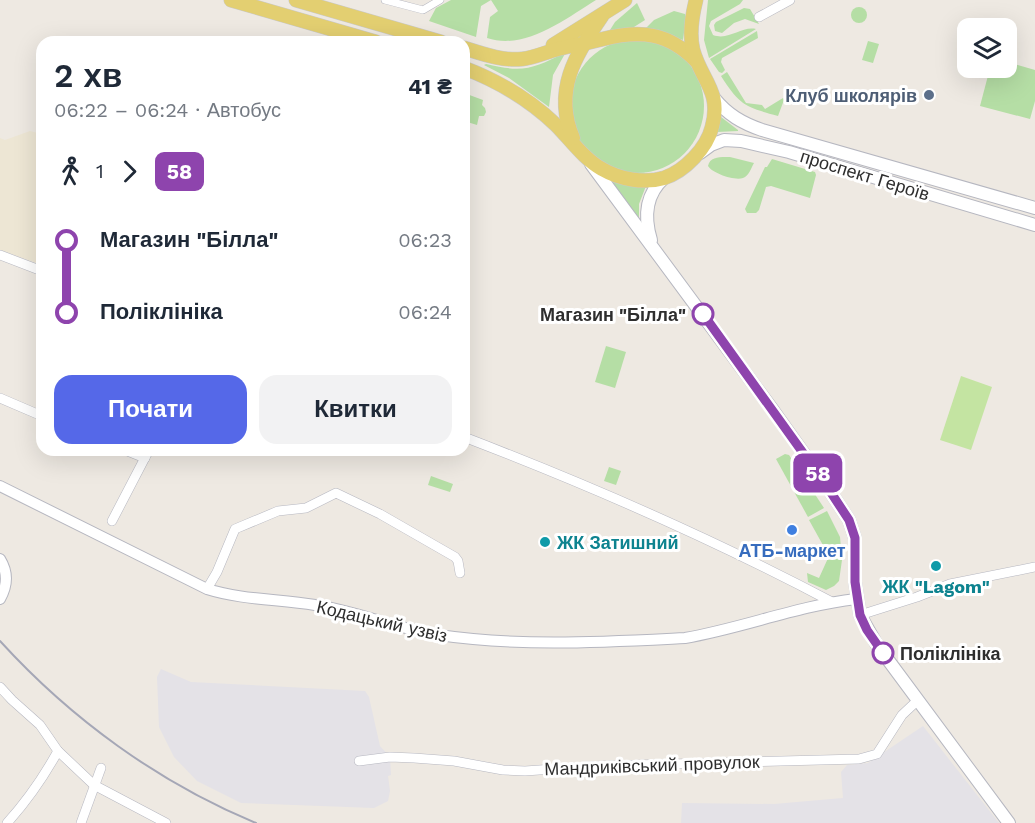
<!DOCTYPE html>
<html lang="uk">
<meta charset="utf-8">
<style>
body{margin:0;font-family:"Work Sans",sans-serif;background:#f2f2f3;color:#1f2937;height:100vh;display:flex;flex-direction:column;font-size:22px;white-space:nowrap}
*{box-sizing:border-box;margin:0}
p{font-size:20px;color:#747a83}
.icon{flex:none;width:33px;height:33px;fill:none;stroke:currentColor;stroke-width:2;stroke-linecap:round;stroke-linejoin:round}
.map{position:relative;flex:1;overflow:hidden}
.details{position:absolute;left:36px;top:36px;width:434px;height:420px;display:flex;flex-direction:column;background:#fff;border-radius:18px;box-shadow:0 6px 24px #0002}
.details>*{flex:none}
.badge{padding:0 12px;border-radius:9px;font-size:21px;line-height:39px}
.fabs{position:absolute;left:957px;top:18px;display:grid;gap:12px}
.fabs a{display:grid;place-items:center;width:60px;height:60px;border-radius:12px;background:#fff;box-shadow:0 6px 24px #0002;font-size:30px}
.map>.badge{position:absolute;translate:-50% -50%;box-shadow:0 0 0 3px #fff}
.legs{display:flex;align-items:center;gap:9px;height:66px;padding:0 18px;font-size:20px}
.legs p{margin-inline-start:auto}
.head{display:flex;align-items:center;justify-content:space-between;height:102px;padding:0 18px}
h1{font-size:33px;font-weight:600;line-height:45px}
.primary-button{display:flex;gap:12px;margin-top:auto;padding:12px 18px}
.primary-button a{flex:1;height:69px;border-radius:18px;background:#5568e8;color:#fff;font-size:24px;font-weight:600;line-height:69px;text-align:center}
.primary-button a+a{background:#f2f2f3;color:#1f2937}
ul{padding:0 18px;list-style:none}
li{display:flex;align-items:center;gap:21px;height:72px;font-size:22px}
li i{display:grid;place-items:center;width:9px;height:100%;margin:0 8px;background:currentColor}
li i::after{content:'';width:15px;height:15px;margin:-8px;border:4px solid;border-radius:50%;background:#fff}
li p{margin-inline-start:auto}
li:first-child i{background:linear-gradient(#0000 50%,currentColor 0)}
li:last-child i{background:linear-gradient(currentColor 50%,#0000 0)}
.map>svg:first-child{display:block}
.industrial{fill:#e4e2e7}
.education{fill:#ede6d4}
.green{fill:#b5dea5}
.pitch{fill:#c4e4a2}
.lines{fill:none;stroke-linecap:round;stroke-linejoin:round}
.pedestrian-casing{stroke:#b6b7c0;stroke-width:8}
.minor-casing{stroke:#b6b7c0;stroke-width:10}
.tertiary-casing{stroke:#b6b7c0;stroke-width:12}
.secondary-casing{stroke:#b6b7c0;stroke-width:14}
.primary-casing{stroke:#c9c9c9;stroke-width:15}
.pedestrian{stroke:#fff;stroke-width:7}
.minor{stroke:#fff;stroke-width:9}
.tertiary{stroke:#fff;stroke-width:10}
.secondary{stroke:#fff;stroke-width:12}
.primary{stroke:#e3cf71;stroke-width:14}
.rail{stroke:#a5a7b6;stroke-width:2}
.line-1-casing{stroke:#fff;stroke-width:14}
.line-1{stroke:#8e44ad;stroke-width:9}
.service-dot{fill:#5c6f8a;stroke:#fff;stroke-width:2}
.stop-1-dot{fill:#fff;stroke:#8e44ad;stroke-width:3}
.shop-dot{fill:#3f7fe0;stroke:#fff;stroke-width:2}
.culture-dot{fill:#0f9aa8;stroke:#fff;stroke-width:2}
.labels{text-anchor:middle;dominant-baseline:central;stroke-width:6;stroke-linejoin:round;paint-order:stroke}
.service-label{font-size:18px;font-weight:bold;fill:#4e5e75;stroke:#fff;text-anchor:end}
.street-label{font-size:18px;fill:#2e2e2e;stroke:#fff}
.stop-label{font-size:18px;font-weight:bold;fill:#2e2e2e;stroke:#fff;text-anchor:end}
.culture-label{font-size:18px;font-weight:bold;fill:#0d838f;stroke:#fff;text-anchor:start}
.shop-label{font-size:18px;font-weight:bold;fill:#366cbe;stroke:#fff}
</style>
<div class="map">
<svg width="1035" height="823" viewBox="0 0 1035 823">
<rect width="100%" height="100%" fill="#eee9e2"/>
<g class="industrial">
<path d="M161 669 191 682 365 691 369 697 380 746 390 757 391 775 388 776 390 791 388 801 374 808 241 803 197 781 174 757 159 727 157 677Z"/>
<path d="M923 726 999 823H681L682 803 774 804 843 798 841 772 847 765 868 763Z"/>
</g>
<path class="education" d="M30 131 42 134V265L0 250V138L5 140Z"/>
<g class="green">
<path d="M451 0H596C565 19 525 51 487 38L490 17 498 11 491 0 481 6 476 37 429 21 436 8Z"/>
<path d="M708 0H743L740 4 711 21 709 26 713 35C729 41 741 26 756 29L709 58 704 40Z"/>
<path d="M637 3 645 20 634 27 610 30 615 22Z"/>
<circle cx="859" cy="15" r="8"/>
<path d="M744 8 750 9 759 24 745 19 734 23 722 33 715 31 714 25 716 22Z"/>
<path d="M674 11 685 14 686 18 683 40 646 28 654 20Z"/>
<path d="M757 31 758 38 722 58 721 62 725 70 722 73 719 72 710 59Z"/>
<circle cx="637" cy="106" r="67"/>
<path d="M868 41 879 44 873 63 862 60Z"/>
<path d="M566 52 553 75 549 107 509 78 484 65 486 64C523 73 533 69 566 52Z"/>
<path d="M1007 62 1035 70V101L1030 119 980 106 990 68H1006Z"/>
<path d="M727 72 746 103 762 105 765 109 783 98 784 100 778 116C746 107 740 106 721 76Z"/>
<path d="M464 93 483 100 482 105 485 108 486 112 484 116H479L477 125 464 121Z"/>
<path d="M721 117 738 130V131L717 132 720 118Z"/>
<path d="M730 157 754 163C751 168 749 176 743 178 734 181 712 173 708 166 710 156 721 157 730 157Z"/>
<path d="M772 159 815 172 816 175 810 198 771 186 766 187 759 210 756 213H747L745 209 765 167H767Z"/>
<path d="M611 181 646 186 639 204V223Z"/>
<path d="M606 346 626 352 615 388 595 382Z"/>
<path d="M785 454 789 455 824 508 808 517 776 459Z"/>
<path d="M609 467 621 471 616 485 604 481Z"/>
<path d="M431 476 453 484 450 492 428 485Z"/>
<path d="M827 511 840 537 842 560 839 581 834 586 826 590 808 582 807 573 819 578 829 556 809 520Z"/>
</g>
<path class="pitch" d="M961 376 992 387 971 450 940 440Z"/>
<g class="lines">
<defs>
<path id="pedestrian" d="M385 0 423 10 440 0"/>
<g id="minor">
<path d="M759 17 790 0"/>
<path d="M0 255 42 271"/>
<path d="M0 398 42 416"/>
<path d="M464 437C589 485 713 539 832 602"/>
<path d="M125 450 145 458"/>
<path d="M112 521 149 450"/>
<path d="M207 589 217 572 235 529 278 511 306 508 336 493 380 514 455 557 458 561 460 573"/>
<path d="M860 615 917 597 950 584 1035 567"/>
<path d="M0 687 12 700 40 725 58 751 94 785 166 823"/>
<path d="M359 761 390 757 414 758 454 761 503 770 525 771 596 766 859 759 877 754 902 715 918 700"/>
<path d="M7 823C27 801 43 778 58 751"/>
<path d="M81 823 101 768"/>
</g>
<g id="tertiary">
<path d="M0 486 207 589C242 600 279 599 315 605 357 611 396 629 439 635 520 647 603 642 685 638 743 628 797 606 856 599"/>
<path d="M0 559C8 572 8 585 0 599"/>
</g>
<g id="secondary">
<path d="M714 98C728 115 742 123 762 130L1035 208"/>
<path d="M700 153 711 145 724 140 741 141 789 152 1035 225"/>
<path d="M591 164 772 409 824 482 849 520 855 538V582L860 615 877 645 1009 823"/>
<path d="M651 240C644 217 645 195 664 178"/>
</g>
<g id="primary">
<path d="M231 0 376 42"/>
<path d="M296 0 441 42"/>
<path d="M553 45 625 0"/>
<path d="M464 48C483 54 502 61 522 59 534 58 546 52 558 49 573 45 588 43 603 39 640 30 668 32 696 61"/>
<path d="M464 68C498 81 530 100 556 125 570 139 585 160 602 169 619 179 644 184 664 178 685 171 707 148 712 127 722 91 701 80 693 50 689 34 692 16 696 0"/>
<path d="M573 138C553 91 575 55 602 16"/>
</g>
</defs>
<use href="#pedestrian" class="pedestrian-casing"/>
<use href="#minor" class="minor-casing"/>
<use href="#tertiary" class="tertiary-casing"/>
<use href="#secondary" class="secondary-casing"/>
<use href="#primary" class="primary-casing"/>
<use href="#pedestrian" class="pedestrian"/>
<use href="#minor" class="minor"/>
<use href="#tertiary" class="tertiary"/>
<use href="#secondary" class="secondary"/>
<use href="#primary" class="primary"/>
<path class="rail" d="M0 641C71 719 159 783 256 823"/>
</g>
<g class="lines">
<defs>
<path id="line-1" d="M703 314 824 482 849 520 855 538V582L860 615 867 630 883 653"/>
</defs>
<use href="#line-1" class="line-1-casing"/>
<use href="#line-1" class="line-1"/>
</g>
<circle class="service-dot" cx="929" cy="95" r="6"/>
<g class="stop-1-dot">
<circle cx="703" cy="314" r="10"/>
<circle cx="883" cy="653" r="10"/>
</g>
<circle class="shop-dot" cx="792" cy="530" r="6"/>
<g class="culture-dot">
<circle cx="545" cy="542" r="6"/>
<circle cx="936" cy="566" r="6"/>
</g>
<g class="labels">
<g class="service-label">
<text x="917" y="95">Клуб школярів</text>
</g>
<g class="street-label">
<text transform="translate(865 175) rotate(17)">проспект Героїв</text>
<text transform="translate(382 621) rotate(13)">Кодацький узвіз</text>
<text transform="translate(652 765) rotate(-2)">Мандриківський провулок</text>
</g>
<g class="stop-label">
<text x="686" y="314">Магазин "Білла"</text>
<text x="900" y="653" text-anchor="start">Поліклініка</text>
</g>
<g class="culture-label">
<text x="557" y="542">ЖК Затишний</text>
<text x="936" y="586" text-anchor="middle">ЖК "Lagom"</text>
</g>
<g class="shop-label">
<text x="792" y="550">АТБ-маркет</text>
</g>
</g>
</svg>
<div class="fabs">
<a><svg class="icon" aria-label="layers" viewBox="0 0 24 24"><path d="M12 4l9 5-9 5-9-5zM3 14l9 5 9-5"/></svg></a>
</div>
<b class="badge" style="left:818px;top:473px;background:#8e44ad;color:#fff">58</b>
<section class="details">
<div class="head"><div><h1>2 хв</h1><p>06:22 – 06:24 · Автобус</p></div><b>41 ₴</b></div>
<div class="legs"><svg class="icon" aria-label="walk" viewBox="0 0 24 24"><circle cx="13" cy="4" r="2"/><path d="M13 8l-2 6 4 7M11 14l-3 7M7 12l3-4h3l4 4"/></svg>1<svg class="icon" aria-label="forward" viewBox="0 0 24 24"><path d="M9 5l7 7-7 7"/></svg><b class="badge" style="background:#8e44ad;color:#fff">58</b></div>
<ul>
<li><i style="color:#8e44ad"></i><b>Магазин &quot;Білла&quot;</b><p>06:23</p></li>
<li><i style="color:#8e44ad"></i><b>Поліклініка</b><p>06:24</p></li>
</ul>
<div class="primary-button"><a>Почати</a><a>Квитки</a></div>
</section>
</div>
